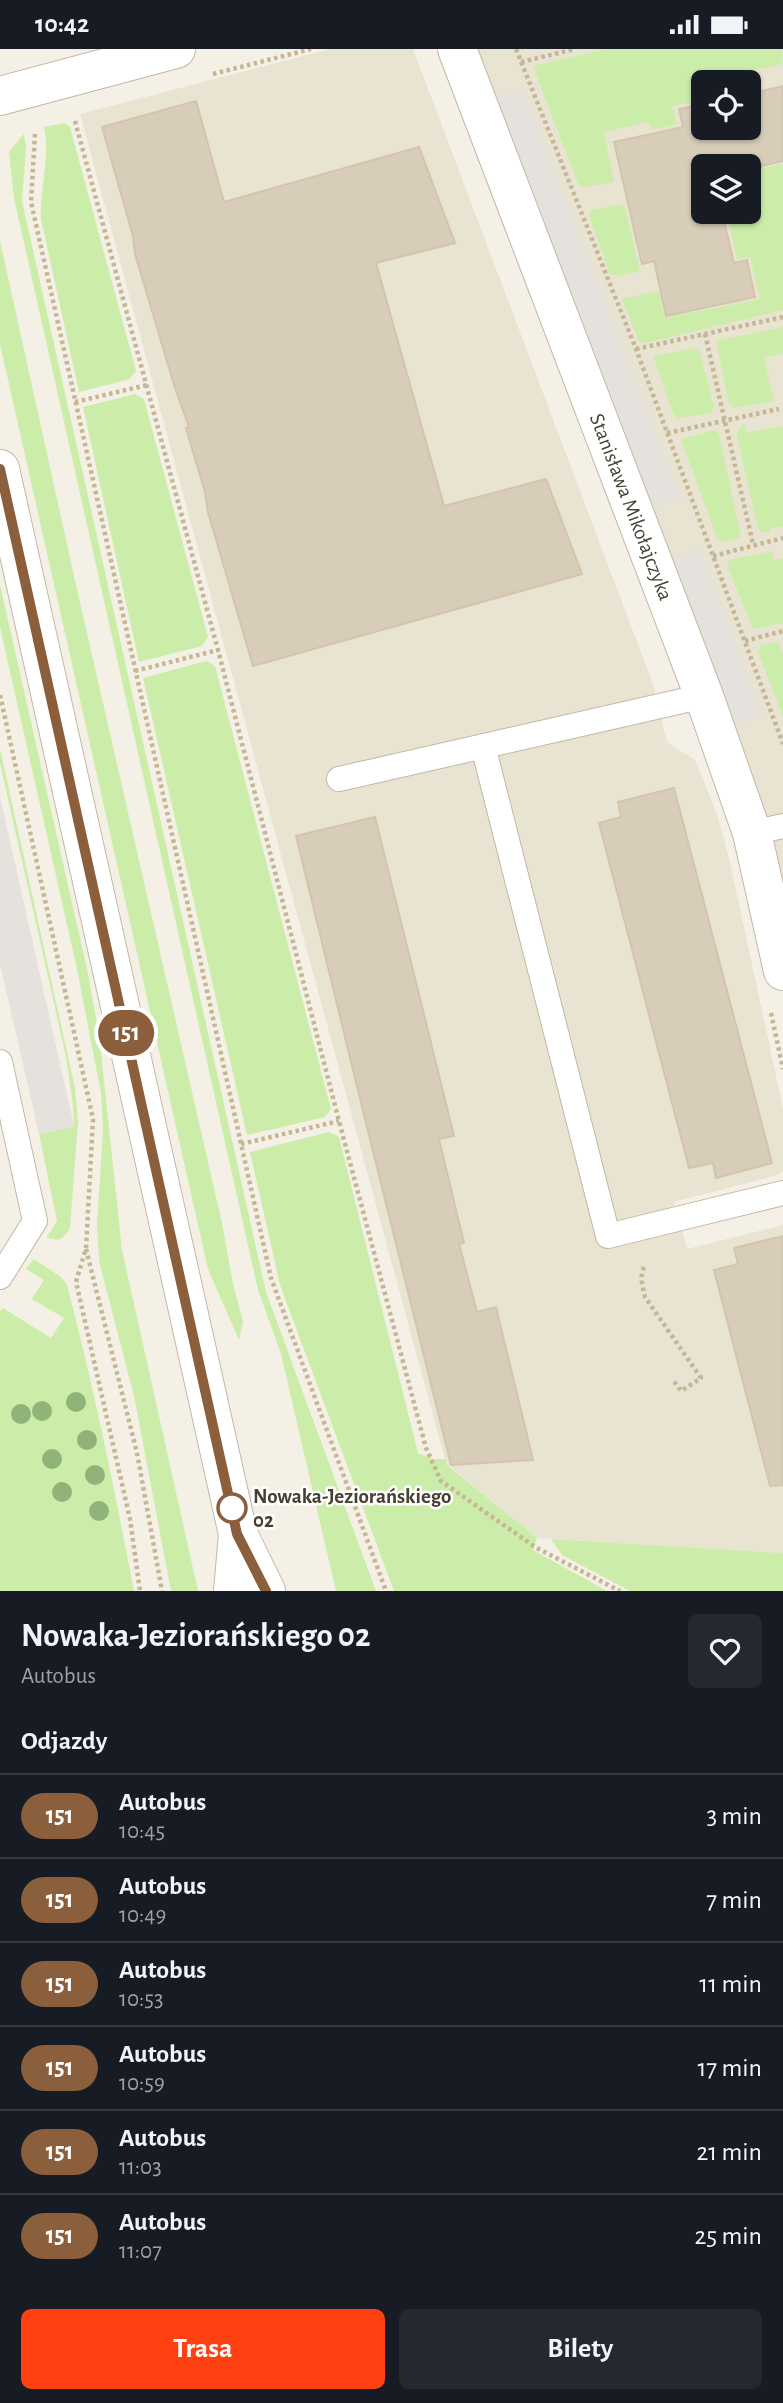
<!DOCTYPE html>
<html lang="pl">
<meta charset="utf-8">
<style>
body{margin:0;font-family:"Alegreya Sans",sans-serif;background:#242831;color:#f1f3f6;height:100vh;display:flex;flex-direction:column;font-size:26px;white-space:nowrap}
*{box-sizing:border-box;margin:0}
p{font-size:23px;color:#9ea1a6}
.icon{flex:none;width:38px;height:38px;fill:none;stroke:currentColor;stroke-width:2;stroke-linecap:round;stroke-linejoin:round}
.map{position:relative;height:1542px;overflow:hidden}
.panel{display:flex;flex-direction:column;background:#171b24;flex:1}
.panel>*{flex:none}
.badge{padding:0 14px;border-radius:23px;font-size:24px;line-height:46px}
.fabs{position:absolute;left:691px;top:21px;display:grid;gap:14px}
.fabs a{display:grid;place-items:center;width:70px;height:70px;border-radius:10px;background:#171b24;box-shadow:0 2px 5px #0004;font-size:35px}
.map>.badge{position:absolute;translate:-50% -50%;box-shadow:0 0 0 4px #fff}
h2{padding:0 21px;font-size:26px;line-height:63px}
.round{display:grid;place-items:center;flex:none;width:74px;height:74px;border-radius:10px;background:#242831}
.summary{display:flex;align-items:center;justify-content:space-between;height:119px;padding:0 21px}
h1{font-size:33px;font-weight:700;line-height:52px}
.primary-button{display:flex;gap:14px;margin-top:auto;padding:14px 21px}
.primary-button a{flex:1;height:80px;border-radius:10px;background:#ff4111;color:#fff;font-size:28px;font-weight:700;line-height:80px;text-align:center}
.primary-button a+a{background:#242831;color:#f1f3f6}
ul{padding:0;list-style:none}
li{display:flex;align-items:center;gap:21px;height:84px;padding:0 21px;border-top:2px solid #363941}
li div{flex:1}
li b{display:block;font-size:26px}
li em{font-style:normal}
li .badge{min-width:77px;font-weight:700;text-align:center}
.status{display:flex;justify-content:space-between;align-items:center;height:49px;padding:0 35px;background:#171b24;direction:ltr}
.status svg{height:19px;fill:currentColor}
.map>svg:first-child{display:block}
.residential{fill:#e9e3d2;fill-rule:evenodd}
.green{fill:#cbeda9}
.parking{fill:#e5e2de}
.building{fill:#d7cdb9;stroke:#d3c5ac;stroke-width:2}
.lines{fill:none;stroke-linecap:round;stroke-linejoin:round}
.service-casing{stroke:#c1b9a7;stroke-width:26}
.minor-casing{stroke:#c1b9a7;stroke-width:40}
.tertiary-casing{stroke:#c1b9a7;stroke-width:40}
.path{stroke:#c4b696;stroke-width:4.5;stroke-dasharray:3.5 3.5;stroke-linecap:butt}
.service{stroke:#fff;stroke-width:24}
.minor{stroke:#fff;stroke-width:38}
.tertiary{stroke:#fff;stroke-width:38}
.tree{fill:#91b279}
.line-casing{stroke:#fff;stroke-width:16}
.line{stroke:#8b5e3c;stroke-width:10}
.stop-dot{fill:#fff;stroke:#8b5e3c;stroke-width:3.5}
.labels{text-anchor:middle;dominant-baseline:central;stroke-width:5;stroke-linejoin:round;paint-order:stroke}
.street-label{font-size:21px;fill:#474134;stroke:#fff}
.stop-label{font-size:21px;font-weight:bold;fill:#474134;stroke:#fff;text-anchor:start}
</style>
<div class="status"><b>10:42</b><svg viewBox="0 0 49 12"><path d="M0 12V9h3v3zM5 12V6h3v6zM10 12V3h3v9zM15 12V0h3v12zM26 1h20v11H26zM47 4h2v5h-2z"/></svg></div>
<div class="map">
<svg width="783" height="1542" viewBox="0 0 783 1542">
<rect width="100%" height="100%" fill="#f4f0e5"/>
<g class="residential">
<path d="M330 0H413L653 635 667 693 695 711 717 765 729 809 783 1059V1122L778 1126 674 1153 687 1200 783 1176V1504L537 1489 446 1414 80 65Z"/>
<path d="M474 0H783V846L766 765 731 677ZM704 33H749V79H704ZM704 117H749V163H704Z"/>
</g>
<g class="green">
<path d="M607 0H782L783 15 740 24 741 33H704L703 51 672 57 677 75 652 81 649 73 604 83 614 133 582 138 578 135 533 17Z"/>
<path d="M65 74 70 78 136 322 130 330 79 343 41 170C39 140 51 108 44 78Z"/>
<path d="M24 85 26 98 22 152 266 1243 376 1542H336L281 1305 258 1241 14 149 9 103Z"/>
<path d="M760 103 764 119 783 115V261L645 294 639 292 622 250 659 242 664 269 760 250 750 208 737 210 727 163H749V117H733L732 109Z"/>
<path d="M624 155 640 222 618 227 610 225 589 166 591 161Z"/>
<path d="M0 192 76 536 222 1174 233 1235 243 1273 239 1291 208 1220 0 295Z"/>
<path d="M783 278V304L764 309 774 352 734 359 729 355 716 292Z"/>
<path d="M695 299 700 303 714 359 711 364 679 369 674 366 653 307Z"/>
<path d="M135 345 144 350 208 588 202 597 139 613 83 358Z"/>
<path d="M744 374 746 384 783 377V477L770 479V484L761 483 758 479 737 387V383Z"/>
<path d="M716 381 719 385 741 488 722 493 717 489 681 390Z"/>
<path d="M772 502 774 511 783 509V574L753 580 727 516 730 511Z"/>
<path d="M0 536 87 920 99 985 122 1201 198 1542H171L134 1347 99 1212 97 1177 103 1081 101 1044 77 920 0 578Z"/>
<path d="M779 593 780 603 783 602V668L758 603 761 596Z"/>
<path d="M206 612 215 617 331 1060 325 1068 247 1086 143 629Z"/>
<path d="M0 700 75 1039 78 1073 70 1179C65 1189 58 1194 47 1188L57 1172 39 1085 74 1077 73 1056 66 1008 0 714Z"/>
<path d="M329 1083 339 1088 418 1404 433 1410H446V1415L537 1489 533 1501 607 1542H394L280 1236 250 1103Z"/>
<path d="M34 1210 61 1228 67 1236C94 1339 114 1438 134 1542H0V1262L3 1259 51 1289 64 1269 32 1250 44 1231 26 1220Z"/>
<path d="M551 1490 783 1504V1542H630L562 1506Z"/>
</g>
<g class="parking">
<path d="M522 39 681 449 649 461 493 49Z"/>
<path d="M700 499 762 665 731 677 668 510Z"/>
<path d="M0 748 74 1077 39 1085 0 915Z"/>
</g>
<g class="building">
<path d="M783 37V112L749 120V117H704V163H722L734 214 747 211 755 248 666 267 654 212 642 215 614 93 683 78 679 60 704 55V79H749V45Z"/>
<path d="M196 52 224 153 419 98 455 194 376 214 444 457 546 430 582 525 253 617 208 463 205 443 186 379 189 378 175 339 135 205 133 187 102 78Z"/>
<path d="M674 739 772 1114 716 1129 713 1114 689 1119 599 774 621 768 618 753Z"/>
<path d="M375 768 454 1087 439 1090 464 1194 459 1195 477 1263 496 1258 533 1411 451 1416 366 1074 296 787Z"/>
<path d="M783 1187V1436L770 1437 714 1221 738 1215 734 1199Z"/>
</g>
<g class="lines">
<defs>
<g id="service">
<path d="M483 697 608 1187 783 1144"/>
<path d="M339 730 704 647"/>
<path d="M752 784 783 777"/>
<path d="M0 1013 35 1172 0 1228"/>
</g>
<g id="minor">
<path d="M457 0 704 647 752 784 783 922"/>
<path d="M0 47 176 0"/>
</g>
<g id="tertiary">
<path d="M0 420 238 1485 266 1542"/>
<path d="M233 1542 238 1485"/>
</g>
</defs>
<use href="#service" class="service-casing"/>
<use href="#minor" class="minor-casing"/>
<use href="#tertiary" class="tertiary-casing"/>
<g class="path">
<path d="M516 0 636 300 783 695"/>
<path d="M521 13 575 0"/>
<path d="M213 25 311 0"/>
<path d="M75 72 218 601 339 1072 426 1399 441 1432 535 1498 620 1542"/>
<path d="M35 85 31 153 271 1229 386 1542"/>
<path d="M705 285 753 495"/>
<path d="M636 300 783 268"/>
<path d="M75 353 147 336"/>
<path d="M667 384 779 360"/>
<path d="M713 507 783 489"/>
<path d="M745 592 783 582"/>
<path d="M135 622 218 601"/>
<path d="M0 646 93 1070 86 1199 76 1233 130 1470 140 1542"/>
<path d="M771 964 783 1020"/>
<path d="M241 1095 339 1072"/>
<path d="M86 1200 137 1404 162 1542"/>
<path d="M644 1218C639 1228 643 1238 645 1248L701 1329 681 1342 673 1331"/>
</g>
<use href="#service" class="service"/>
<use href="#minor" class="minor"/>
<use href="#tertiary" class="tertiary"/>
</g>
<g class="tree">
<circle cx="76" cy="1353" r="10"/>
<circle cx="42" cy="1362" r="10"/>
<circle cx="21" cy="1365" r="10"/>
<circle cx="87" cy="1391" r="10"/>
<circle cx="52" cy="1410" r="10"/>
<circle cx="95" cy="1426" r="10"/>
<circle cx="62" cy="1443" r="10"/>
<circle cx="99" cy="1462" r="10"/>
</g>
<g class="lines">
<defs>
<path id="line" d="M0 420 237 1485 266 1542"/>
</defs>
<use href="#line" class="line-casing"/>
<use href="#line" class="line"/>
</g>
<circle class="stop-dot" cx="232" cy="1459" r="14"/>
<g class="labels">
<g class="street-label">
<text transform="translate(631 458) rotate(69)">Stanisława Mikołajczyka</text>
</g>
<g class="stop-label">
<text x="253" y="1447">Nowaka-Jeziorańskiego<tspan x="253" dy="24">02</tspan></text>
</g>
</g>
</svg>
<div class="fabs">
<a><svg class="icon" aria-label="locate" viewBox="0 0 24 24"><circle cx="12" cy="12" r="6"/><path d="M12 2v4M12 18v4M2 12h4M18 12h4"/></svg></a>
<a><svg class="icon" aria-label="layers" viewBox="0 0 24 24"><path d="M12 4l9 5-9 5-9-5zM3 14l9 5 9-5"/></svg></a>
</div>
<b class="badge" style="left:126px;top:984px;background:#8b5e3c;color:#fff">151</b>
</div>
<section class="panel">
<div class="summary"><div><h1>Nowaka-Jeziorańskiego 02</h1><p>Autobus</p></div><a class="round"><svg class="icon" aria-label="heart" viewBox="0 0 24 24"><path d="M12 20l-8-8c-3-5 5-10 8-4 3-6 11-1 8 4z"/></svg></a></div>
<h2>Odjazdy</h2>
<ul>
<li><span class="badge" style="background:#8b5e3c;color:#fff">151</span><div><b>Autobus</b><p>10:45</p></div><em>3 min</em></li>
<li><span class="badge" style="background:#8b5e3c;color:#fff">151</span><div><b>Autobus</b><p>10:49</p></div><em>7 min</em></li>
<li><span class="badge" style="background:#8b5e3c;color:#fff">151</span><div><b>Autobus</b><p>10:53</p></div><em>11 min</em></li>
<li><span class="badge" style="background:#8b5e3c;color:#fff">151</span><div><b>Autobus</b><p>10:59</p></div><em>17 min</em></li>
<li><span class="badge" style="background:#8b5e3c;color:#fff">151</span><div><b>Autobus</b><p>11:03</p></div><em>21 min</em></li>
<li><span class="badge" style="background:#8b5e3c;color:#fff">151</span><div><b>Autobus</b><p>11:07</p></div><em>25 min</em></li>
</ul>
<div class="primary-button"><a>Trasa</a><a>Bilety</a></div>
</section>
